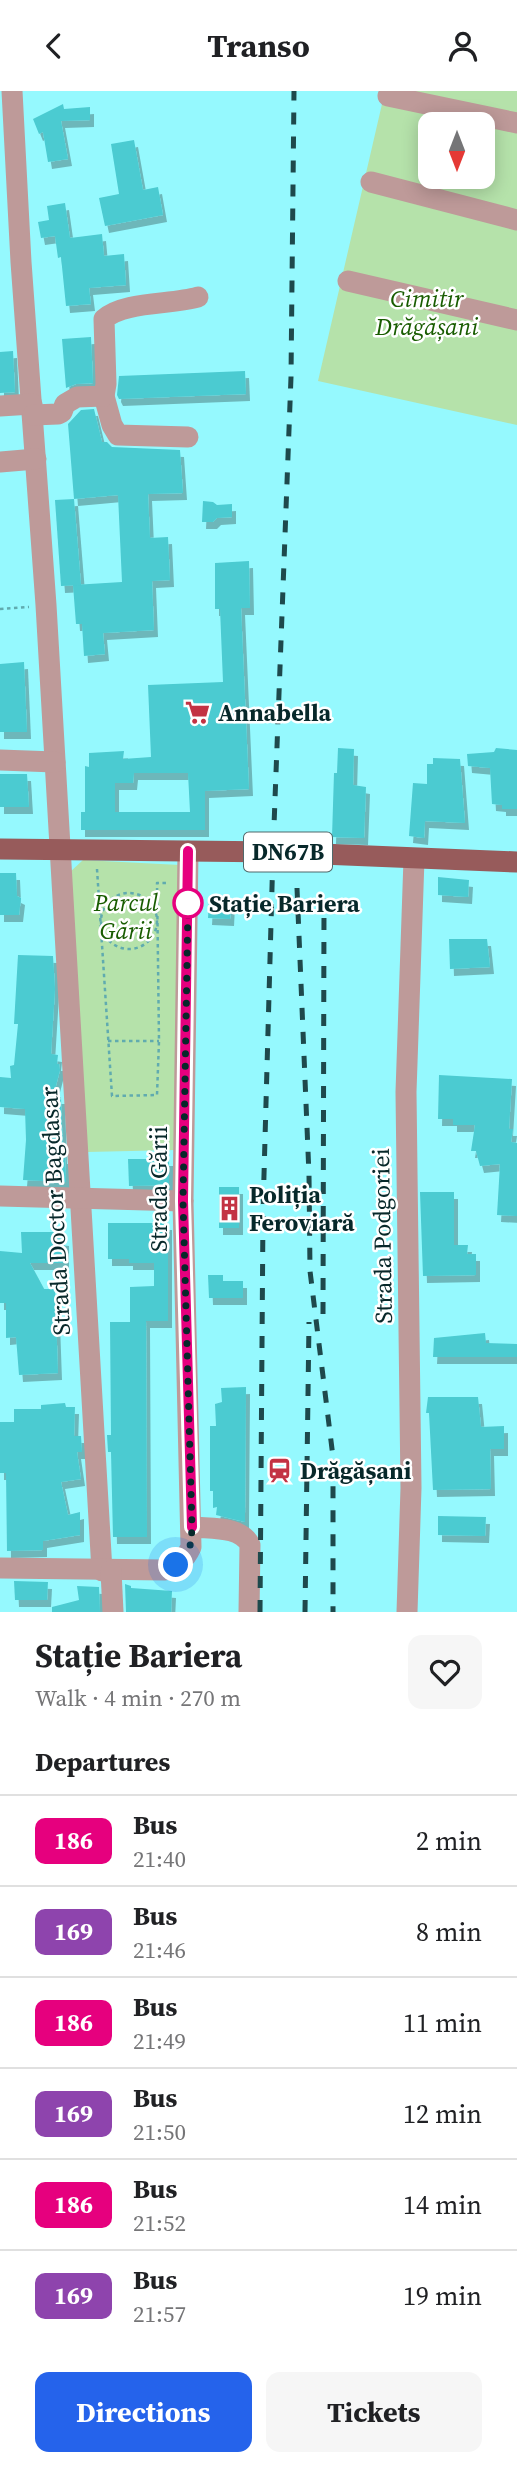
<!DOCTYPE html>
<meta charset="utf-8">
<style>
body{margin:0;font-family:"Source Serif 4",serif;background:#f6f6f6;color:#202124;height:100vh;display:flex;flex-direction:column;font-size:26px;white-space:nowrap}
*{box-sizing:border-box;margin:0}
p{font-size:23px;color:#757577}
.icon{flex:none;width:38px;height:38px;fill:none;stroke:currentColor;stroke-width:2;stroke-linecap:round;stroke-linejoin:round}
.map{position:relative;height:1521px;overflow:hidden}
.details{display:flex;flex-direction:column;background:#fff;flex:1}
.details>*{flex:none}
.badge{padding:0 14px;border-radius:10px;font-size:24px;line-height:46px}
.needle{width:46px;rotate:180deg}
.buttons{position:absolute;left:418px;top:21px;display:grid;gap:14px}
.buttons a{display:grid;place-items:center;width:77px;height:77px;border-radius:14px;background:#fff;box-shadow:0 4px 18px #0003;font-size:35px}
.you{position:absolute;width:35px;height:35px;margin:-18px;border:5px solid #fff;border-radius:50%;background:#1a73e8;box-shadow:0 0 0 10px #1a73e833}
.map>.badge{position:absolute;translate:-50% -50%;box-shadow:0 0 0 4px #fff}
h2{padding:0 35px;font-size:26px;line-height:63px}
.round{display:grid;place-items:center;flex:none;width:74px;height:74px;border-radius:14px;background:#f6f6f6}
.summary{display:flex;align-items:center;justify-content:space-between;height:119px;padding:0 35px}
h1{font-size:33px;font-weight:700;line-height:52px}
.button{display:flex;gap:14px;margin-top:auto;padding:14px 35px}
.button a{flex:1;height:80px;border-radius:14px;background:#2563eb;color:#fff;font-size:28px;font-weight:700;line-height:80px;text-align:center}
.button a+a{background:#f6f6f6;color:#202124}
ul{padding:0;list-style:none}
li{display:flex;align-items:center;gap:21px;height:91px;padding:0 35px;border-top:2px solid #e0e0e0}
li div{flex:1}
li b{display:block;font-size:26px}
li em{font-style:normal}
li .badge{min-width:77px;font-weight:700;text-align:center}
header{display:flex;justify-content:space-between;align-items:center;height:91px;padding:0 35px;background:#fff;font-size:32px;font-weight:700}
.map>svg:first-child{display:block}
.green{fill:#b5e2aa;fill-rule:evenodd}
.building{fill:#4bcbd1;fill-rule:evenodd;filter:url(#shadow)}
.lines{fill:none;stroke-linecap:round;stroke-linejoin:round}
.path{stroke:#60abaf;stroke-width:2.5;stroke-dasharray:3.5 3.5;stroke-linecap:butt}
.minor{stroke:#be9a99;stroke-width:21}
.major{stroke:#975b5b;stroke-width:21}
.rail{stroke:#1e494c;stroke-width:5;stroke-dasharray:12 12;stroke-linecap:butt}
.line-casing{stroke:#fff;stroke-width:16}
.line{stroke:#e6007e;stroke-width:10}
.walk{stroke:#07282a;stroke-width:7;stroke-dasharray:0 12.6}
.stop-dot{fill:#fff;stroke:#e6007e;stroke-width:3.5}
.labels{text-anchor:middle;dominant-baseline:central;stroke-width:5;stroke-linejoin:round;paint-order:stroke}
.shield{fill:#fff;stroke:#51686a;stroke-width:2}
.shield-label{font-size:23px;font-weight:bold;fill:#07282a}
.park-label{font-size:24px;font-style:italic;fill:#185c00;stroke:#fff}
.poi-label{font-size:24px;font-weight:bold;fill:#07282a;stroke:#fff;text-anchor:start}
.stop-label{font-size:24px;font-weight:bold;fill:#07282a;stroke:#fff;text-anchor:start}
.street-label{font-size:24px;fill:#07282a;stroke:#fff}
</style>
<header><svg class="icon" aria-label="back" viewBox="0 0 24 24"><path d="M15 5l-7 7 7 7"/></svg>Transo<svg class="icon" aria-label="person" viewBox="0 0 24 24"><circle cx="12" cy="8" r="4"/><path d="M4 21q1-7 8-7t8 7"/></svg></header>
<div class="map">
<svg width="517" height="1521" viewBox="0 0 517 1521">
<defs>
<filter id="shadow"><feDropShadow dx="4" dy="7" stdDeviation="0" flood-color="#0004"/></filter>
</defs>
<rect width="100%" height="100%" fill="#95f9fe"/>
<g class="green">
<path d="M385 0H517V334L318 290ZM430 33H483V86H430Z"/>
<path d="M83 769 180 774 175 1059 87 1061 69 782Z"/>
</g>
<g class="building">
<path d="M63 13 64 18 90 16V29L61 30 68 68 48 71 43 41 39 43 33 28Z"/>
<path d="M134 49 143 99 158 96 163 124 105 135 99 107 119 103 111 53Z"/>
<path d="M65 112 70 147 102 143 104 165 124 163 126 194 89 197 91 213 66 215 61 166 58 167 55 145 41 147 38 131 49 129 47 115Z"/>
<path d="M91 246 93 292 76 293 66 297 62 248Z"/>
<path d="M13 260 15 301 0 302V261Z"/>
<path d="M245 280 246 303 119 308 117 304 119 285Z"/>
<path d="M94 318 102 351H107L112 356 180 359 183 402 148 403 150 447 168 446 170 489 152 490 154 539 103 542 105 563 84 565 82 533H76L73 494 122 491 118 404 74 408 68 333 81 319Z"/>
<path d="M74 408 81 494 61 495 55 409Z"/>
<path d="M203 410 213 411 217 414 232 413V426L217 427 213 431H202Z"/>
<path d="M249 470 250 517H241L249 698 205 700V739H81V721H85V675L89 676V662L124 660 123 668 151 666 148 594 223 591 220 518H215V472ZM134 682H188L190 721H115V692H133Z"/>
<path d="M24 571 27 641H0V573Z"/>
<path d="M338 657 354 658 353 694 366 696 364 747 332 746 334 682H337Z"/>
<path d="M496 657 517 659V718H502V714L492 713 490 677 468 675 467 663 494 661Z"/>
<path d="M433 667 460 668 465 732 425 730 424 747 409 745 413 692 427 693V673H433Z"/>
<path d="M0 683H27L29 716H0Z"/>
<path d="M0 782H16L17 805 21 807 19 824H0Z"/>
<path d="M438 786 469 789 468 806 438 804Z"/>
<path d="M209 809H231L230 828 208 827Z"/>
<path d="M449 848H487L490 876 450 878Z"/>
<path d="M18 864 53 865 55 898 51 963 58 964 57 973H59L60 979 53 1006H61L63 1066H65L66 1091 23 1089 26 1049 25 1018 0 1016V986L11 987 10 975 14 974 18 933H14Z"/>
<path d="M439 984 512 988 509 1038H513L511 1051 517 1052V1125L497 1124 500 1073 480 1075 476 1060H471L475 1034H453V1028H438Z"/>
<path d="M128 1068H169V1094L129 1095Z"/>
<rect x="219" y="1096" width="20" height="41"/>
<path d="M420 1101H454V1154H468L467 1163H476V1184L423 1185Z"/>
<path d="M108 1132H168V1230H146L147 1446H113L111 1361H108L107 1344H111L110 1231H130V1196L154 1195V1172H129V1168H108Z"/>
<path d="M21 1141H56V1147L65 1148V1172H30L44 1198H55L58 1282 19 1284 16 1246 6 1247V1212H0V1160L22 1162Z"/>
<path d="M208 1184H223V1190H243V1207H209Z"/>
<path d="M485 1242 486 1252 517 1253V1266H433L434 1247Z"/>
<path d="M246 1296 245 1422V1431L216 1424 217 1416 213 1417V1400H210V1335H216L215 1313 222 1311 221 1297Z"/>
<path d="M428 1306H478L481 1336 504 1335V1358H490L491 1398 433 1399 429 1322H426Z"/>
<path d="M65 1312 66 1316H75L74 1345H81L82 1361H77L81 1388 61 1391 68 1424 80 1421V1444L43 1450V1459L7 1460 6 1382H0V1331H14V1318H41V1314Z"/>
<path d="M438 1425 486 1426 485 1445 438 1444Z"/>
<path d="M14 1490 48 1491 47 1509H15Z"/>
<path d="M125 1493 131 1495V1497L172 1500 171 1521H126Z"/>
<path d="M77 1495 99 1496 100 1521H52V1516L79 1509Z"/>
</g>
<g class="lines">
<g class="path">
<path d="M0 518 29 516"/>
<path d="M97 778 112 1005 157 1004 159 950 157 792H167"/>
<circle cx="129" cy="830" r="28"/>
<path d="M108 950H159"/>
</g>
<g class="minor">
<path d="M12 0 21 171 46 514 102 1480"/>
<path d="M388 5 517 32"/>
<path d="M371 91 517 129"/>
<path d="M348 190 517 229"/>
<path d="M104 305 112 334 118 344 188 346"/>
<path d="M0 315 32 313"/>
<path d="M33 324 58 323 62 321 65 313 77 306 104 305 106 293 104 228C124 210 172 214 198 206"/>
<path d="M0 371 36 368"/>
<path d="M0 669 55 671"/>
<path d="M0 1105 183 1110"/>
<path d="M193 1436C211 1438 241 1435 250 1454L249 1521"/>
<path d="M0 1477 165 1479C178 1474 185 1469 191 1456L183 1110 188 760"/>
<path d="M111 1480 113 1521"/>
<path d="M407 1521 411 1397 406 1001 414 768"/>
</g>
<path class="major" d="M0 758 273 761 517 771"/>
<g class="rail">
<path d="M297 797 309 1084 310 1180 333 1366V1521"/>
<path d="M323 1223 324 815"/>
<path d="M260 1521 263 1120 273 761 291 286 294 0"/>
<path d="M305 1521 309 1231"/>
</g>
</g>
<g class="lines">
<defs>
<path id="line" d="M188 760 183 1110 192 1436"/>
</defs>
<use href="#line" class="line-casing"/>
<use href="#line" class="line"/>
<path class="walk" d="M176 1474C191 1463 191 1453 192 1436L183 1110 188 812"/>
</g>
<defs>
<symbol id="supermarket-bare" viewBox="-9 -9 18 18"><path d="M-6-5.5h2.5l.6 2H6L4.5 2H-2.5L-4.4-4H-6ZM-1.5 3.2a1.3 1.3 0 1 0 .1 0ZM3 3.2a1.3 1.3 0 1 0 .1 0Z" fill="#c33243" stroke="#fff" stroke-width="2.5" paint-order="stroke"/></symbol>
<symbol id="building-bare" viewBox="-9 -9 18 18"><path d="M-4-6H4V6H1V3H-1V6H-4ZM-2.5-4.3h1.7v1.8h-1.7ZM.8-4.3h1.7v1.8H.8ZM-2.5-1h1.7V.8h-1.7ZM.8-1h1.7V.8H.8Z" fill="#c33243" stroke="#fff" stroke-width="2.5" paint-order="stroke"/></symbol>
<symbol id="station-bare" viewBox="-9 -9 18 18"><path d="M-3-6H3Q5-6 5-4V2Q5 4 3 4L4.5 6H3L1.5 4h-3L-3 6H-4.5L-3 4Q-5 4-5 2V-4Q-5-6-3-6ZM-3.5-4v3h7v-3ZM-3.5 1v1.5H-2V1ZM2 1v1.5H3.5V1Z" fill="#c33243" stroke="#fff" stroke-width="2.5" paint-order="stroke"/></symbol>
</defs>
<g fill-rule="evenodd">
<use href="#supermarket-bare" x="180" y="604" width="35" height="35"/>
<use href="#building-bare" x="212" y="1100" width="35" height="35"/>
<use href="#station-bare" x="262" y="1362" width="35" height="35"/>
</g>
<circle class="stop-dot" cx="188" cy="812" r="14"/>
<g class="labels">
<rect class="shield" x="244" y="741.5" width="88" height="39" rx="5"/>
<g class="shield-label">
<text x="288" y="761">DN67B</text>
</g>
<g class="park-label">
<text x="427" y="207">Cimitir<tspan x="427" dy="28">Drăgășani</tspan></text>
<text x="126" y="811">Parcul<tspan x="126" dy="28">Gării</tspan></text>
</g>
<g class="poi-label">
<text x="218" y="621">Annabella</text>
<text x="249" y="1103">Poliția<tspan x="249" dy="28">Feroviară</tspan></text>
<text x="300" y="1379">Drăgășani</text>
</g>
<g class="stop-label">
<text x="209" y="812">Stație Bariera</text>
</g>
<g class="street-label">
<text transform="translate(158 1098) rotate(-90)">Strada Gării</text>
<text transform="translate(55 1120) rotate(-93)">Strada Doctor Bagdasar</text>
<text transform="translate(382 1145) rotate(-91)">Strada Podgoriei</text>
</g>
</g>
</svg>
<div class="buttons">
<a><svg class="needle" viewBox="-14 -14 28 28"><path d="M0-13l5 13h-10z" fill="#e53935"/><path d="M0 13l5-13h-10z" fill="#757577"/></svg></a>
</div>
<div class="you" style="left:176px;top:1474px"></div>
</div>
<section class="details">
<div class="summary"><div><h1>Stație Bariera</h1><p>Walk · 4 min · 270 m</p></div><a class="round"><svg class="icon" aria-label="heart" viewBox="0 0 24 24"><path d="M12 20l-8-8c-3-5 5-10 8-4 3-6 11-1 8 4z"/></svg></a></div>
<h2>Departures</h2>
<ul>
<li><span class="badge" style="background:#e6007e;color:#fff">186</span><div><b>Bus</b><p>21:40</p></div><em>2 min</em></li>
<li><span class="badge" style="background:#8e44ad;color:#fff">169</span><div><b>Bus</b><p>21:46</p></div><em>8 min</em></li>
<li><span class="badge" style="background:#e6007e;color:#fff">186</span><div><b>Bus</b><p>21:49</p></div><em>11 min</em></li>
<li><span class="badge" style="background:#8e44ad;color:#fff">169</span><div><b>Bus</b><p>21:50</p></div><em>12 min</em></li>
<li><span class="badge" style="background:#e6007e;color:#fff">186</span><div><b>Bus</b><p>21:52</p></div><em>14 min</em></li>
<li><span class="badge" style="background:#8e44ad;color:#fff">169</span><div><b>Bus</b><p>21:57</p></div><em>19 min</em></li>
</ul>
<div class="button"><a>Directions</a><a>Tickets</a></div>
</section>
